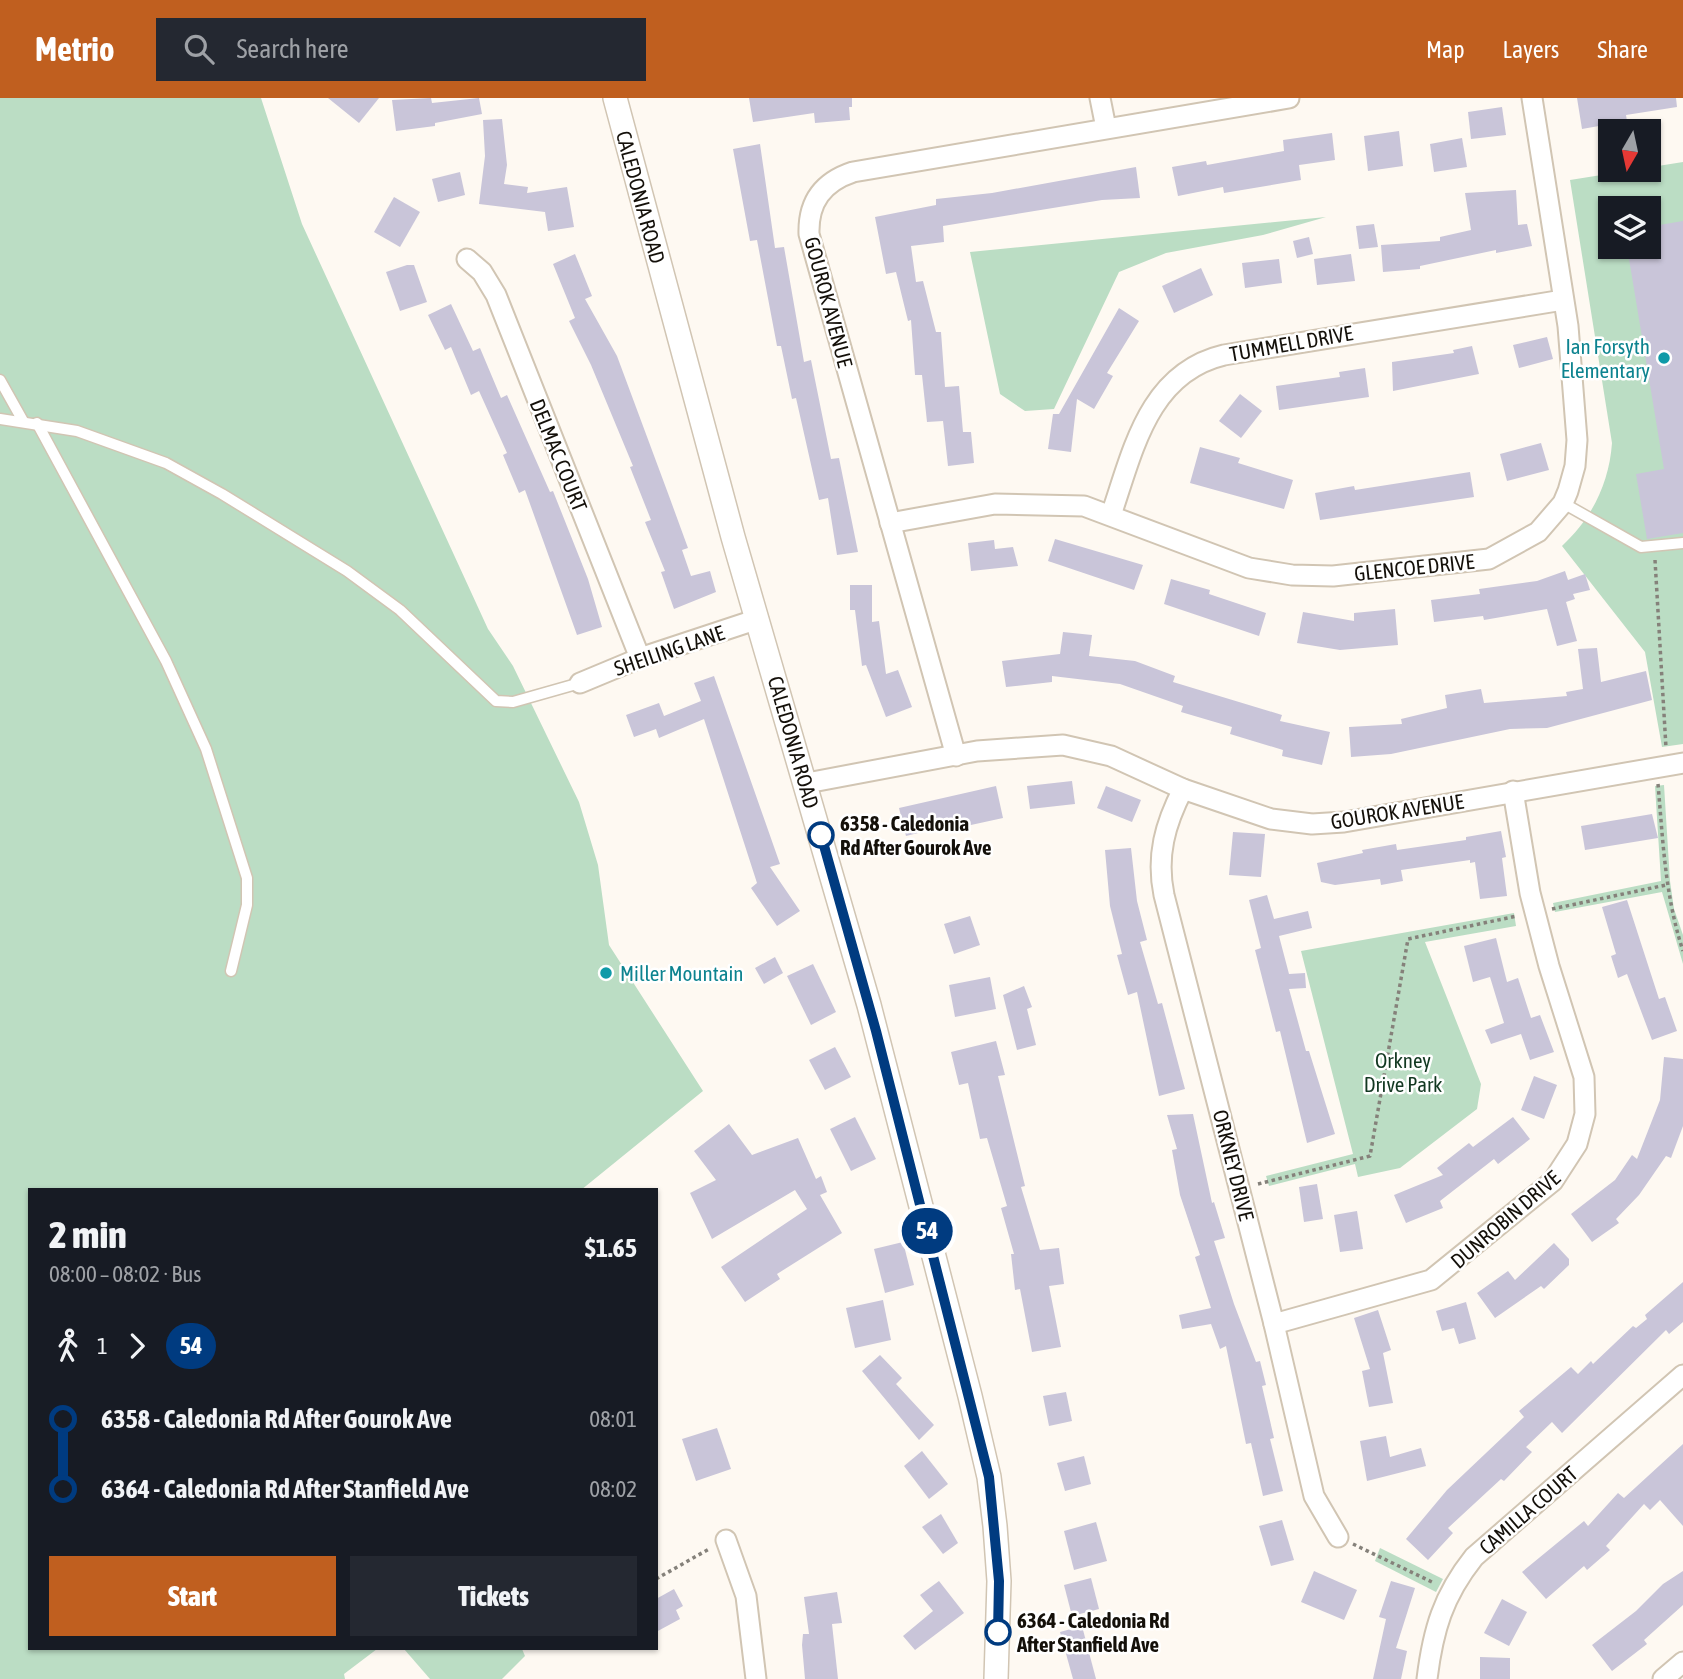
<!DOCTYPE html>
<meta charset="utf-8">
<style>
body{margin:0;font-family:"Asap Condensed",sans-serif;background:#242831;color:#f1f3f6;height:100vh;display:flex;flex-direction:column;font-size:26px;white-space:nowrap}
*{box-sizing:border-box;margin:0}
p{font-size:23px;color:#9ea1a6}
.icon{flex:none;width:38px;height:38px;fill:none;stroke:currentColor;stroke-width:2;stroke-linecap:round;stroke-linejoin:round}
.map{position:relative;flex:1;overflow:hidden}
.panel{position:absolute;left:28px;top:1090px;width:630px;height:462px;display:flex;flex-direction:column;background:#171b24;border-radius:0px;box-shadow:0 2px 5px #0004}
.panel>*{flex:none}
.badge{padding:0 14px;border-radius:23px;font-size:24px;line-height:46px}
.needle{width:46px;rotate:189deg}
.controls{position:absolute;left:1598px;top:21px;display:grid;gap:14px}
.controls a{display:grid;place-items:center;width:63px;height:63px;border-radius:0px;background:#171b24;box-shadow:0 2px 5px #0004;font-size:35px}
.map>.badge{position:absolute;translate:-50% -50%;box-shadow:0 0 0 4px #fff}
.legs{display:flex;align-items:center;gap:10px;height:77px;padding:0 21px;font-size:23px}
.legs p{margin-inline-start:auto}
.headline{display:flex;align-items:center;justify-content:space-between;height:119px;padding:0 21px}
h1{font-size:38px;font-weight:800;line-height:52px}
.button{display:flex;gap:14px;margin-top:auto;padding:14px 21px}
.button a{flex:1;height:80px;border-radius:0px;background:#c05f1f;color:#fff;font-size:28px;font-weight:800;line-height:80px;text-align:center}
.button a+a{background:#242831;color:#f1f3f6}
ul{padding:0 21px;list-style:none}
li{display:flex;align-items:center;gap:24px;height:70px;font-size:26px}
li i{display:grid;place-items:center;width:10px;height:100%;margin:0 9px;background:currentColor}
li i::after{content:'';width:18px;height:18px;margin:-9px;border:5px solid;border-radius:50%;background:#171b24}
li p{margin-inline-start:auto}
li:first-child i{background:linear-gradient(#0000 50%,currentColor 0)}
li:last-child i{background:linear-gradient(currentColor 50%,#0000 0)}
header{display:flex;align-items:center;gap:42px;box-sizing:border-box;height:98px;padding:0 35px;background:#c05f1f;color:#fff}
header strong{font-size:33px}
nav{display:flex;gap:38px;margin-inline-start:auto;font-size:24px}
.search{width:490px;height:63px;background:#242831;display:flex;align-items:center;gap:18px;box-sizing:border-box;padding:0 24px;border-radius:0px;color:#9ea1a6;font-size:26px}
.map>svg:first-child{display:block}
.green{fill:#bbddc4;fill-rule:evenodd}
.building{fill:#c9c5d9}
.lines{fill:none;stroke-linecap:round;stroke-linejoin:round}
.service-casing{stroke:#d1c5b3;stroke-width:13}
.minor-casing{stroke:#d1c5b3;stroke-width:23}
.tertiary-casing{stroke:#d1c5b3;stroke-width:26}
.path{stroke:#85817a;stroke-width:3.5;stroke-dasharray:3.5 3.5;stroke-linecap:butt}
.service{stroke:#fff;stroke-width:10}
.minor{stroke:#fff;stroke-width:19}
.tertiary{stroke:#fff;stroke-width:23}
.line-1-casing{stroke:#fff;stroke-width:16}
.line-1{stroke:#003b80;stroke-width:10}
.culture-dot{fill:#0f9aa8;stroke:#fff;stroke-width:2.5}
.stop-1-dot{fill:#fff;stroke:#003b80;stroke-width:3.5}
.labels{text-anchor:middle;dominant-baseline:central;stroke-width:5;stroke-linejoin:round;paint-order:stroke}
.street-label{font-size:21px;fill:#14100a;stroke:#fff}
.culture-label{font-size:21px;fill:#0d838f;stroke:#fff;text-anchor:end}
.stop-label{font-size:21px;font-weight:bold;fill:#14100a;stroke:#fff;text-anchor:start}
.park-label{font-size:21px;fill:#123821;stroke:#fff}
</style>
<header>
<strong>Metrio</strong>
<div class="search"><svg class="icon" aria-label="search" viewBox="0 0 24 24"><circle cx="10" cy="10" r="6"/><path d="M15 15l6 6"/></svg>Search here</div>
<nav><a>Map</a><a>Layers</a><a>Share</a></nav>
</header>
<div class="map">
<svg width="1683" height="1581" viewBox="0 0 1683 1581">
<rect width="100%" height="100%" fill="#fef9f2"/>
<g class="green">
<path d="M0 0H261L302 126 488 531 513 568 579 704 598 767 609 847 703 993 581 1092H30V1550L377 1551 344 1576 345 1581H0Z"/>
<path d="M1683 64V646L1662 649 1645 554 1562 448C1592 420 1609 386 1612 345L1570 82ZM1610 110H1648V149H1610Z"/>
<path d="M1326 119 1263 137 1166 155 1119 174 1054 311 1025 313 1000 296 970 154Z"/>
<path d="M1664 687 1670 783 1674 811 1683 837V866L1662 794 1555 814 1553 805 1661 783 1655 688Z"/>
<path d="M1514 815 1516 828 1425 844 1481 986 1477 1011 1400 1070 1358 1079 1355 1066 1269 1088 1266 1078 1353 1056 1301 853Z"/>
<path d="M1380 1450 1443 1481 1436 1494 1375 1463Z"/>
<path d="M404 1551H522L525 1558 502 1581H430Z"/>
</g>
<g class="building">
<path d="M328 0H379L359 25Z"/>
<path d="M431 0 432 5 479 0 482 16 435 25V28L396 33 392 2Z"/>
<path d="M749 0H852V9H849L850 22 815 25 814 15 753 24Z"/>
<path d="M1577 0H1676L1677 9 1626 17 1627 23 1582 31Z"/>
<path d="M1502 9 1506 37 1471 41 1468 14Z"/>
<path d="M502 21 507 67 504 86 528 89 527 95 567 89 574 129 548 133 545 114 479 106 485 58 483 22Z"/>
<path d="M1399 33 1403 68 1368 73 1364 38Z"/>
<path d="M1332 35 1335 62 1299 67 1301 82 1224 95 1223 89 1178 98 1172 69 1206 63 1207 67 1284 53 1283 42Z"/>
<path d="M1462 40 1467 69 1434 74 1430 46Z"/>
<path d="M760 46 775 150 784 149 804 264 811 262 831 361 839 360 858 454 837 457 828 400 819 402 796 300 792 301 781 248H777L757 142 750 143 733 51Z"/>
<path d="M1136 69 1140 100 1102 102 943 128 944 144 911 148 916 184 923 183 936 234H941L945 289 959 288 963 334H971L974 365 948 368 943 323 927 324 922 277H915L911 222 908 223 896 174 886 176 875 119 936 107V101L992 95Z"/>
<path d="M460 74 465 97 438 104 432 81Z"/>
<path d="M1516 92 1518 127 1527 126 1532 148 1496 155V152L1420 168V171L1383 174 1381 147 1440 143V139L1471 132 1465 95Z"/>
<path d="M394 99 420 114 400 149 374 134Z"/>
<path d="M1683 123V435L1647 441 1636 376 1664 371 1627 149H1648V129Z"/>
<path d="M1374 126 1378 149 1359 151 1356 128Z"/>
<path d="M1309 139 1313 156 1297 160 1293 143Z"/>
<path d="M575 156 592 198 585 201 617 258 669 398 688 450 682 452 691 478 710 473 716 494 674 511 661 474 665 473 645 424 651 422 630 369 633 368 591 267 569 223 575 220 553 166Z"/>
<path d="M1351 156 1355 183 1317 187 1314 161Z"/>
<path d="M1279 161 1282 185 1245 190 1242 165Z"/>
<path d="M407 167H414L427 204 400 213 386 174Z"/>
<path d="M1201 170 1213 197 1174 215 1162 188Z"/>
<path d="M451 206 473 253 480 250 501 300 507 297 550 394 553 393 588 481 602 529 577 537 525 392 519 395 503 357 507 355 479 293 471 297 451 249 445 252 428 217Z"/>
<path d="M1119 210 1139 223 1107 275 1113 278 1094 311 1077 301 1071 354 1048 351 1053 316H1059Z"/>
<path d="M1547 239 1553 261 1519 270 1513 247Z"/>
<path d="M1472 248 1479 276 1393 293 1392 264 1454 255 1453 252Z"/>
<path d="M1365 270 1369 299 1279 312 1276 288 1340 279 1339 274Z"/>
<path d="M1240 296 1262 313 1241 340 1219 323Z"/>
<path d="M1541 345 1549 372 1507 383 1500 356Z"/>
<path d="M1200 349 1240 360 1238 365 1293 382 1284 411 1190 385Z"/>
<path d="M1470 374 1474 399 1320 422 1315 395 1354 388 1355 392Z"/>
<path d="M1055 441 1143 467 1134 492 1048 463Z"/>
<path d="M994 442 995 451 1013 449 1018 468 971 473 968 445Z"/>
<path d="M1565 473 1568 482 1585 476 1590 492 1573 496 1575 501 1566 504 1577 543 1557 548 1547 511 1484 522 1483 518 1434 524 1431 502 1480 496 1479 491 1537 483Z"/>
<path d="M1171 481 1210 492 1209 496 1266 515 1259 538 1164 506Z"/>
<path d="M850 487H872V524L879 523 886 576 898 572 912 609 886 619 866 567 862 568 855 512H850Z"/>
<path d="M1395 511 1398 547 1340 552 1297 545 1303 514 1354 523V515Z"/>
<path d="M1063 534 1092 537 1089 558 1135 563 1175 578 1173 584 1282 617 1280 623 1330 634 1322 667 1282 658 1283 652 1230 636 1232 629 1181 614 1183 608 1120 586 1052 578V584L1006 589 1002 563 1060 556Z"/>
<path d="M1597 550 1601 584 1646 573 1652 602 1547 630 1510 631 1391 656 1351 659 1349 629 1402 626 1401 621 1447 610 1445 597 1481 591 1484 605 1567 598 1566 594 1583 591 1578 551Z"/>
<path d="M714 578 780 766 770 769 800 813 777 828 751 790 757 785 704 621 659 640 656 631 634 639 626 617 659 605 664 618 701 603 694 585Z"/>
<path d="M1072 683 1075 706 1030 711 1027 688Z"/>
<path d="M996 688 1003 720 948 732 946 728 906 738 899 710Z"/>
<path d="M1106 688 1141 702 1132 724 1097 710Z"/>
<path d="M1652 716 1658 740 1585 752 1581 728Z"/>
<path d="M1501 733 1506 759 1502 760 1507 798 1480 801 1475 764 1470 765V762L1401 772 1403 783 1381 787 1380 781 1335 787 1321 784 1317 765 1363 755 1362 752 1396 746 1397 752 1466 742V739Z"/>
<path d="M1233 734 1265 736 1261 779 1229 777Z"/>
<path d="M1131 750 1137 803 1147 842 1140 844 1158 906 1162 905 1185 991 1159 998 1137 894 1128 897 1117 857 1122 856 1110 808 1105 752Z"/>
<path d="M1267 797 1274 821 1308 813 1312 830 1279 838 1289 876 1305 875 1306 890 1289 891 1306 953H1309L1335 1036 1307 1045 1280 933 1276 934 1255 852 1261 850 1249 802Z"/>
<path d="M1627 802 1659 901 1665 899 1677 933 1652 942 1627 876 1618 880 1611 858 1616 856 1602 809Z"/>
<path d="M970 818 980 847 954 856 944 826Z"/>
<path d="M1496 840 1507 884 1518 880 1531 920 1540 917 1554 954 1530 962 1521 936 1491 946 1485 932 1504 925 1490 879 1473 884 1464 848Z"/>
<path d="M775 859 783 875 764 886 755 870Z"/>
<path d="M813 866 836 914 811 927 787 878Z"/>
<path d="M990 879 996 911 955 919 949 887Z"/>
<path d="M1024 888 1032 909 1027 911 1036 947 1017 952 1003 897Z"/>
<path d="M996 943 1005 977 998 978 1025 1088 1021 1089 1040 1152 1059 1150 1064 1186 1049 1188 1061 1249 1032 1254 1020 1191 1015 1192 1011 1156H1014L1001 1110 1007 1108 987 1040 980 1041 968 985 959 987 951 954Z"/>
<path d="M835 949 851 979 825 992 809 962Z"/>
<path d="M1664 959 1683 961V1028L1671 1060 1666 1058 1639 1097 1616 1121 1619 1125 1592 1144 1571 1116 1615 1082 1632 1057 1637 1061 1660 1002Z"/>
<path d="M1534 978 1557 987 1544 1021 1521 1012Z"/>
<path d="M1193 1016 1212 1105 1214 1104 1225 1140 1214 1143 1234 1206 1256 1264 1260 1263 1266 1287 1262 1288 1274 1340 1270 1341 1283 1393 1263 1398 1251 1345 1246 1346 1226 1248 1220 1251 1211 1226 1182 1231 1179 1217 1211 1210 1195 1159 1200 1157 1180 1097 1172 1052 1177 1051 1167 1017Z"/>
<path d="M855 1019 876 1061 851 1073 830 1031Z"/>
<path d="M1513 1019 1530 1041 1498 1066 1494 1061 1440 1103 1443 1110 1406 1125 1394 1097 1443 1077 1437 1070 1469 1045 1473 1049Z"/>
<path d="M729 1026 752 1057 798 1040 816 1081 821 1078 827 1094 820 1097 842 1135 777 1176 780 1181 745 1204 721 1169 807 1111 795 1092 712 1141 690 1095 716 1082 694 1053Z"/>
<path d="M1317 1086 1323 1121 1304 1124 1299 1089Z"/>
<path d="M1357 1113 1363 1151 1340 1154 1334 1117Z"/>
<path d="M903 1144 914 1187 885 1195 874 1151Z"/>
<path d="M1554 1145 1569 1161V1167L1544 1191 1541 1188 1495 1220 1477 1195 1508 1173 1515 1182Z"/>
<path d="M1683 1184V1224L1669 1236 1666 1232 1562 1335 1552 1324 1526 1349 1532 1354 1504 1383 1501 1381 1448 1430 1453 1435 1428 1462 1406 1441 1447 1392 1524 1319 1519 1313 1571 1269 1578 1276 1591 1263 1593 1266 1633 1228 1636 1230 1647 1221 1645 1217Z"/>
<path d="M883 1202 891 1242 855 1250 846 1210Z"/>
<path d="M1466 1204 1476 1241 1459 1246 1454 1230 1442 1233 1436 1213Z"/>
<path d="M1378 1212 1391 1252 1383 1255 1393 1305 1369 1309 1362 1273 1370 1271 1354 1220Z"/>
<path d="M880 1257 902 1280 896 1286 934 1327 919 1342 862 1273Z"/>
<path d="M1066 1294 1072 1323 1049 1328 1043 1298Z"/>
<path d="M717 1330 731 1371 696 1383 682 1341Z"/>
<path d="M1386 1338 1390 1359 1421 1350 1426 1368 1367 1383 1360 1343Z"/>
<path d="M1683 1346V1428L1660 1402 1650 1412 1644 1406 1606 1448 1610 1452 1587 1472 1584 1468 1546 1501 1522 1474 1584 1423 1588 1428 1618 1395 1624 1400Z"/>
<path d="M922 1353 948 1386 929 1401 904 1368Z"/>
<path d="M1084 1358 1091 1386 1065 1393 1057 1365Z"/>
<path d="M941 1416 958 1445 943 1456 922 1429Z"/>
<path d="M1282 1422 1294 1462 1271 1468 1259 1428Z"/>
<path d="M1096 1424 1107 1463 1074 1472 1064 1433Z"/>
<path d="M1314 1473 1357 1492 1344 1522 1301 1504Z"/>
<path d="M1683 1473V1507L1644 1542 1647 1546 1612 1573 1592 1547 1636 1513 1663 1486Z"/>
<path d="M1091 1480 1099 1511 1072 1518 1064 1487Z"/>
<path d="M939 1483 964 1515 915 1552 903 1538 933 1513 920 1497Z"/>
<path d="M1391 1483 1415 1490 1396 1550 1407 1553 1401 1581H1373L1386 1521 1379 1519Z"/>
<path d="M674 1491 683 1508 676 1512 680 1521 656 1534V1501Z"/>
<path d="M837 1494 842 1525 832 1526 838 1581H805L802 1547 803 1536H809L804 1499Z"/>
<path d="M1502 1501 1527 1514 1509 1548 1484 1535Z"/>
<path d="M1082 1528 1096 1581H1073L1060 1534Z"/>
<path d="M1480 1559 1510 1560V1581H1480Z"/>
</g>
<g class="lines">
<defs>
<g id="service">
<path d="M0 282 23 323"/>
<path d="M0 321 77 333 166 365 222 396 347 473 400 512 496 603 513 604 580 585"/>
<path d="M37 325 166 563 206 651 247 780V807L231 873"/>
<path d="M1563 405 1641 449 1683 445"/>
</g>
<g id="minor">
<path d="M1100 0 1106 30"/>
<path d="M467 161 482 174 496 197 640 560"/>
<path d="M1111 417C1133 353 1148 275 1224 257L1563 202"/>
<path d="M890 425 995 406 1084 408 1249 470 1292 477 1333 478 1489 461 1538 434 1563 405 1568 393 1575 368 1577 342 1568 228 1532 0"/>
<path d="M580 585 640 560 758 521"/>
<path d="M956 658 809 136C808 104 823 84 853 74L1289 0"/>
<path d="M807 685 977 653 1063 647 1111 658 1183 691 1271 721 1312 726 1344 724 1683 665"/>
<path d="M1183 691C1165 726 1156 758 1164 797L1274 1226 1314 1398 1338 1439"/>
<path d="M1274 1226 1431 1182 1553 1083 1577 1046 1585 1016 1584 979 1549 868 1530 795 1513 693"/>
<path d="M726 1442 746 1498 756 1581"/>
<path d="M1427 1581C1433 1532 1443 1498 1474 1459L1683 1277"/>
<path d="M1663 1581 1683 1564"/>
</g>
<path id="tertiary" d="M615 0 733 439 869 907 970 1298 989 1379 995 1428 999 1483 996 1581"/>
</defs>
<use href="#service" class="service-casing"/>
<use href="#minor" class="minor-casing"/>
<use href="#tertiary" class="tertiary-casing"/>
<g class="path">
<path d="M1655 462 1666 650"/>
<path d="M1658 686C1663 743 1665 798 1683 853"/>
<path d="M1552 811 1666 787"/>
<path d="M1258 1086 1370 1058 1408 841 1517 818"/>
<path d="M1353 1446 1434 1485"/>
<path d="M656 1481 709 1451"/>
</g>
<use href="#service" class="service"/>
<use href="#minor" class="minor"/>
<use href="#tertiary" class="tertiary"/>
</g>
<g class="lines">
<defs>
<path id="line-1" d="M821 737 876 933 989 1379 999 1483 998 1534"/>
</defs>
<use href="#line-1" class="line-1-casing"/>
<use href="#line-1" class="line-1"/>
</g>
<g class="culture-dot">
<circle cx="1664" cy="260" r="7"/>
<circle cx="606" cy="875" r="7"/>
</g>
<g class="stop-1-dot">
<circle cx="821" cy="737" r="12"/>
<circle cx="998" cy="1534" r="12"/>
</g>
<g class="labels">
<g class="street-label">
<text transform="translate(641 99) rotate(75)">CALEDONIA ROAD</text>
<text transform="translate(829 204) rotate(75)">GOUROK AVENUE</text>
<text transform="translate(1291 245) rotate(-10)">TUMMELL DRIVE</text>
<text transform="translate(559 357) rotate(68)">DELMAC COURT</text>
<text transform="translate(1414 469) rotate(-6)">GLENCOE DRIVE</text>
<text transform="translate(669 552) rotate(-19)">SHEILING LANE</text>
<text transform="translate(794 644) rotate(74)">CALEDONIA ROAD</text>
<text transform="translate(1397 713) rotate(-9)">GOUROK AVENUE</text>
<text transform="translate(1234 1067) rotate(76)">ORKNEY DRIVE</text>
<text transform="translate(1505 1121) rotate(-41)">DUNROBIN DRIVE</text>
<text transform="translate(1528 1412) rotate(-41)">CAMILLA COURT</text>
</g>
<g class="culture-label">
<text x="1650" y="248">Ian Forsyth<tspan x="1650" dy="24">Elementary</tspan></text>
<text x="620" y="875" text-anchor="start">Miller Mountain</text>
</g>
<g class="stop-label">
<text x="840" y="725">6358 - Caledonia<tspan x="840" dy="24">Rd After Gourok Ave</tspan></text>
<text x="1017" y="1522">6364 - Caledonia Rd<tspan x="1017" dy="24">After Stanfield Ave</tspan></text>
</g>
<g class="park-label">
<text x="1403" y="962">Orkney<tspan x="1403" dy="24">Drive Park</tspan></text>
</g>
</g>
</svg>
<div class="controls">
<a><svg class="needle" viewBox="-14 -14 28 28"><path d="M0-13l5 13h-10z" fill="#e53935"/><path d="M0 13l5-13h-10z" fill="#9ea1a6"/></svg></a>
<a><svg class="icon" aria-label="layers" viewBox="0 0 24 24"><path d="M12 4l9 5-9 5-9-5zM3 14l9 5 9-5"/></svg></a>
</div>
<b class="badge" style="left:927px;top:1133px;background:#003b80;color:#fff">54</b>
<section class="panel">
<div class="headline"><div><h1>2 min</h1><p>08:00 – 08:02 · Bus</p></div><b>$1.65</b></div>
<div class="legs"><svg class="icon" aria-label="walk" viewBox="0 0 24 24"><circle cx="13" cy="4" r="2"/><path d="M13 8l-2 6 4 7M11 14l-3 7M7 12l3-4h3l4 4"/></svg>1<svg class="icon" aria-label="forward" viewBox="0 0 24 24"><path d="M9 5l7 7-7 7"/></svg><b class="badge" style="background:#003b80;color:#fff">54</b></div>
<ul>
<li><i style="color:#003b80"></i><b>6358 - Caledonia Rd After Gourok Ave</b><p>08:01</p></li>
<li><i style="color:#003b80"></i><b>6364 - Caledonia Rd After Stanfield Ave</b><p>08:02</p></li>
</ul>
<div class="button"><a>Start</a><a>Tickets</a></div>
</section>
</div>
